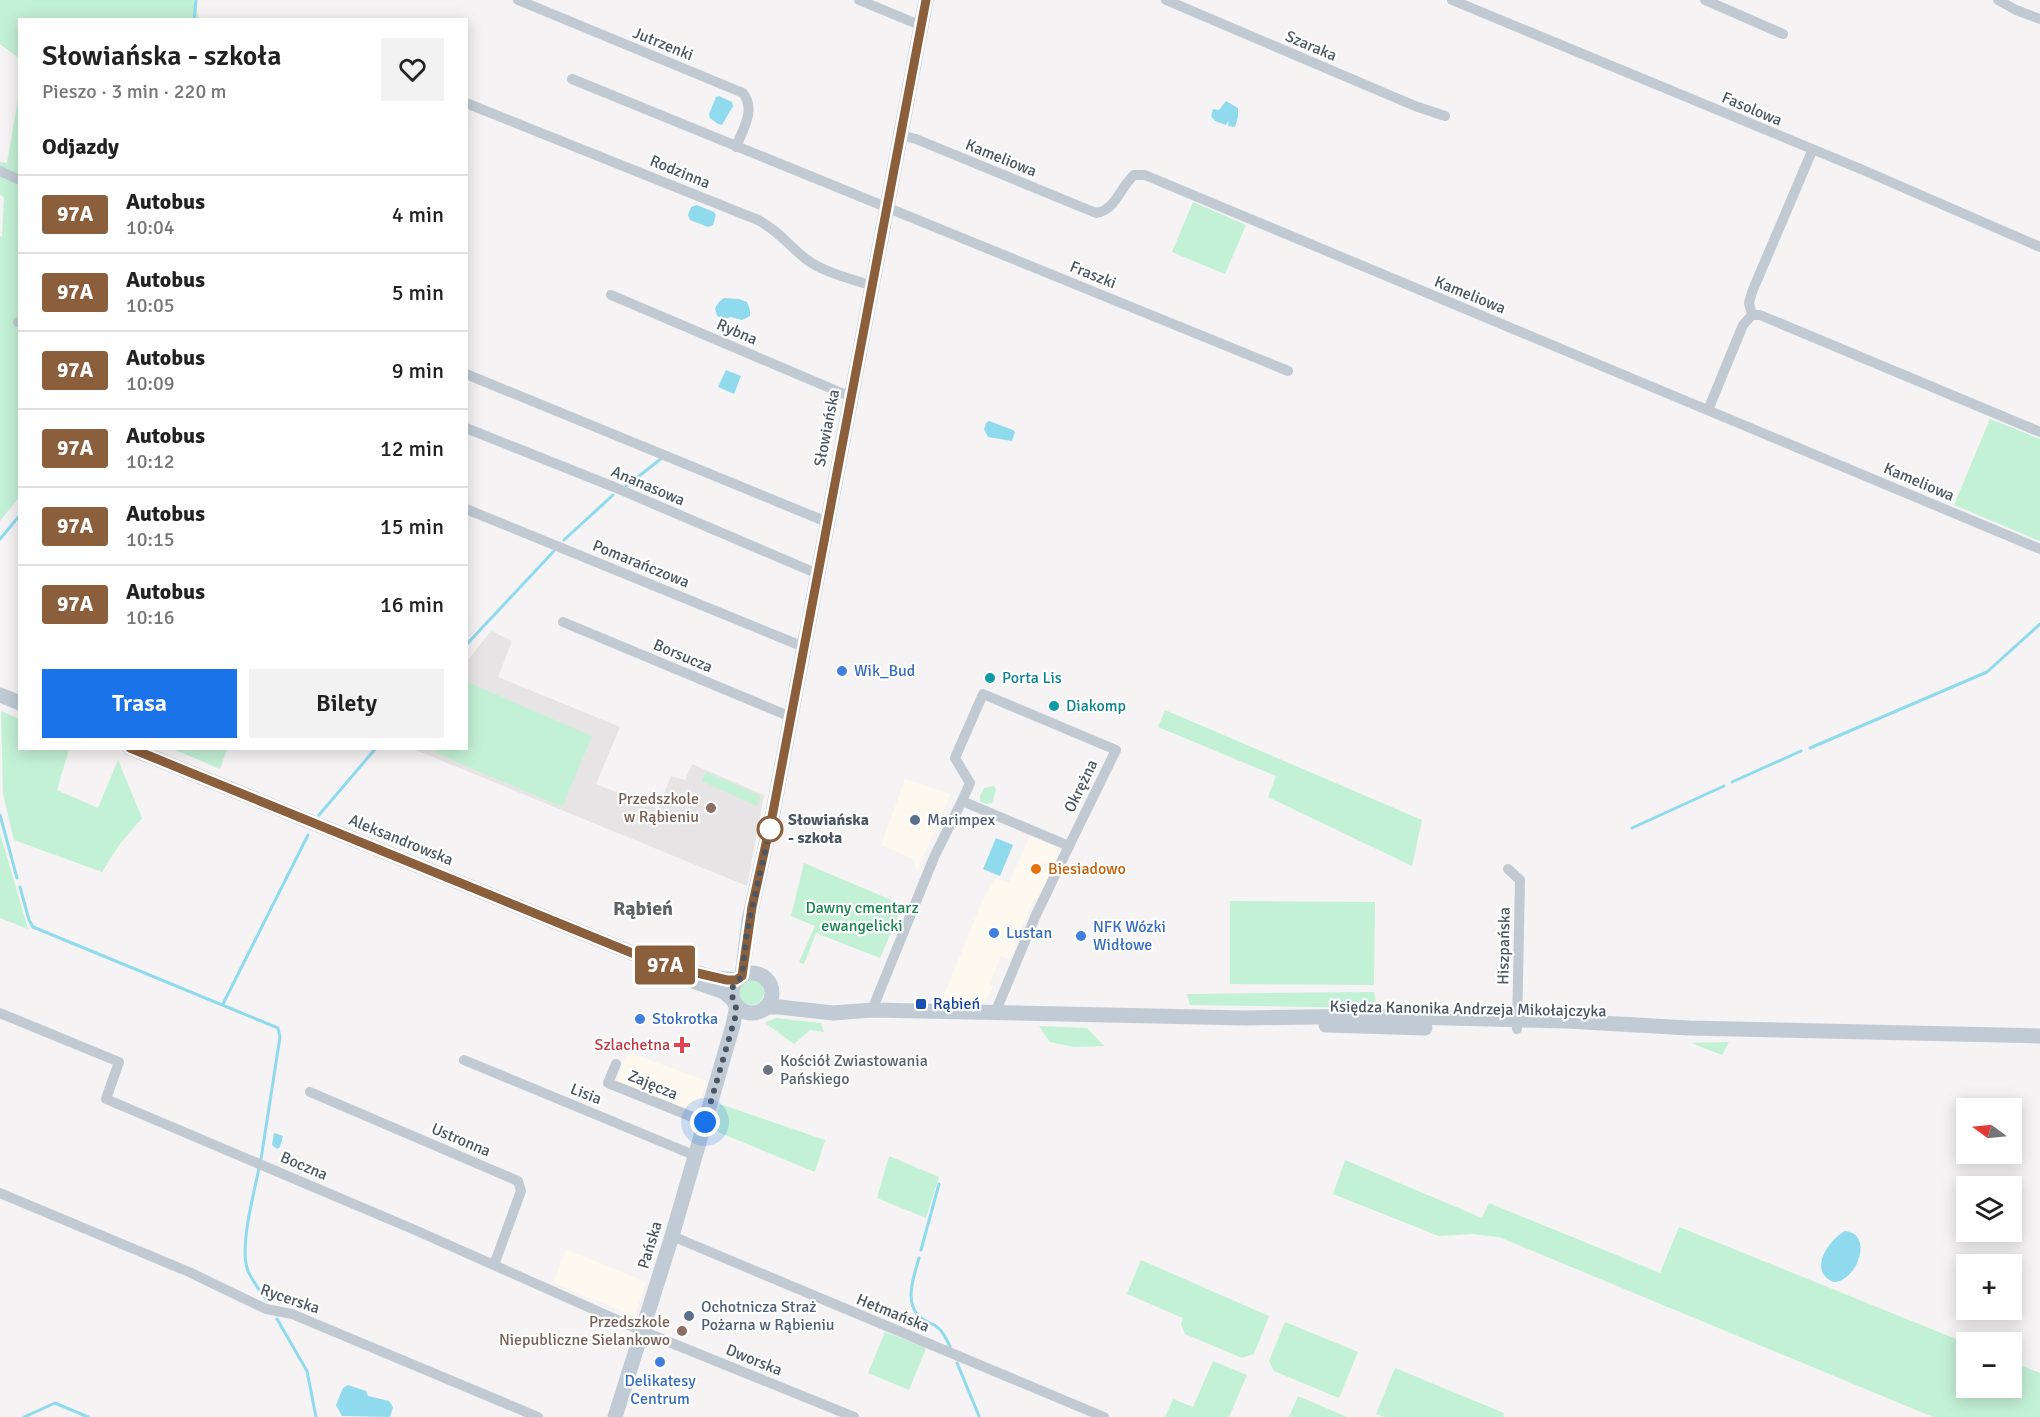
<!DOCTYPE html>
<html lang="pl">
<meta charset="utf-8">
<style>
body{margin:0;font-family:Signika,sans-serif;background:#f2f2f2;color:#222;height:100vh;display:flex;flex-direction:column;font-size:22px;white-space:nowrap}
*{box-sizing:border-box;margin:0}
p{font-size:20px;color:#767676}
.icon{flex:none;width:33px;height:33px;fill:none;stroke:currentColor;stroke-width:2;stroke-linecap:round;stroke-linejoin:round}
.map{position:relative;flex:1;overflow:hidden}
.details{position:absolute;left:18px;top:18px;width:450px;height:732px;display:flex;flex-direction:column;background:#fff;border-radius:0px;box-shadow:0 3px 15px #0003}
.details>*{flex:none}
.badge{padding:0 12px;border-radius:4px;font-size:21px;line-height:39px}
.needle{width:39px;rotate:285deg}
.buttons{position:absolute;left:1956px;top:1098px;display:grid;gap:12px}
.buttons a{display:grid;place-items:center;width:66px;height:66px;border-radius:0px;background:#fff;box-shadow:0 3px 15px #0003;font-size:30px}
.you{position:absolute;width:30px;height:30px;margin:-15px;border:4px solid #fff;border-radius:50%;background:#1a73e8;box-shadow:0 0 0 9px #1a73e833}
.map>.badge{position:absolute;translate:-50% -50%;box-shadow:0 0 0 3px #fff}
h2{padding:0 24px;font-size:22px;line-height:54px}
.round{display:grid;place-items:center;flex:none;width:63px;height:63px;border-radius:0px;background:#f2f2f2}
.overview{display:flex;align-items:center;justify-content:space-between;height:102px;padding:0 24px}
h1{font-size:28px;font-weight:600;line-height:45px}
.action{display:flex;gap:12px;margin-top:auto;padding:12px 24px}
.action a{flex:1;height:69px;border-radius:0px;background:#1a73e8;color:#fff;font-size:24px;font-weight:600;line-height:69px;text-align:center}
.action a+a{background:#f2f2f2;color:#222}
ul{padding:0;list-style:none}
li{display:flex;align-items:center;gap:18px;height:78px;padding:0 24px;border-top:2px solid #e0e0e0}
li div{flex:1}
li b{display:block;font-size:22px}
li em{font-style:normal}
li .badge{min-width:66px;font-weight:700;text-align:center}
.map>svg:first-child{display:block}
.commercial{fill:#fdf9ef}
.education{fill:#e6e4e5}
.green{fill:#c3f1d5}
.water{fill:#90daee}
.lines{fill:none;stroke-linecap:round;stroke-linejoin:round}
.stream{stroke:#90daee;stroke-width:3}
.street{stroke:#c1cad2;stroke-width:10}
.secondary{stroke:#c1cbd6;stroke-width:15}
.line-casing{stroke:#fff;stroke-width:14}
.line{stroke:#8b5e3c;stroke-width:9}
.walk{stroke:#4a5661;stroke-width:6;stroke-dasharray:0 10.8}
.shop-dot{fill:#3f7fe0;stroke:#fff;stroke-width:2}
.culture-dot{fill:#0f9aa8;stroke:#fff;stroke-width:2}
.education-dot{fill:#8d6e63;stroke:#fff;stroke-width:2}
.service-dot{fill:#5c6f8a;stroke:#fff;stroke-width:2}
.stop-dot{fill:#fff;stroke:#8b5e3c;stroke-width:3}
.food-dot{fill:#e8710a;stroke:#fff;stroke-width:2}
.transit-dot{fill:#1a4fb4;stroke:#fff;stroke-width:2}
.health-dot{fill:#e0444e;stroke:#fff;stroke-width:2}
.worship-dot{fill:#6b7280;stroke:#fff;stroke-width:2}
.labels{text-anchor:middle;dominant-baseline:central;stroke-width:4.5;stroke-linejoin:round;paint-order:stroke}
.street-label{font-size:16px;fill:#4a5661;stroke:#fff}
.shop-label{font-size:16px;fill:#366cbe;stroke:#fff;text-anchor:start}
.culture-label{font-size:16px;fill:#0d838f;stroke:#fff;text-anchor:start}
.education-label{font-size:16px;fill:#785e54;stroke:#fff;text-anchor:end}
.stop-label{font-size:16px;font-weight:bold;fill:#4a5661;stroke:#fff;text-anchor:start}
.service-label{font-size:16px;fill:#4e5e75;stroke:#fff;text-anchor:start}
.food-label{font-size:16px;fill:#c56008;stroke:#fff;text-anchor:start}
.park-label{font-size:16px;fill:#17864f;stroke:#fff}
.transit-label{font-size:16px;fill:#164399;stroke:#fff;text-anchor:start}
.health-label{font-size:16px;fill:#be3a42;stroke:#fff;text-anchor:end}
.worship-label{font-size:16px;fill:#5b616d;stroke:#fff;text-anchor:start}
.quarter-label{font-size:20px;font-weight:bold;fill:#5f6368;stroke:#fff}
</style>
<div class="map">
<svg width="2040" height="1417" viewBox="0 0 2040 1417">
<rect width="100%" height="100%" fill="#f5f3f3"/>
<g class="commercial">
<path d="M905 779 951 794 917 871 913 859 881 845Z"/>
<path d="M1030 836 1056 847 1058 856 1039 898 1033 900 1010 959 1001 956 989 984 994 987 984 1002 942 1000 983 899 996 878 1009 883Z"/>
<path d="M628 1052 707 1081 696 1114 616 1081Z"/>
<path d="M566 1249 646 1282 635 1316 553 1283Z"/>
</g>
<path class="education" d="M491 631 512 641 498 677 620 727 596 784 658 809 671 776 685 780 692 764 764 795 747 886 413 749 466 748 467 661Z"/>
<g class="green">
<path d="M0 0H194L199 19 20 20 19 58 0 44Z"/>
<path d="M19 93 20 496 0 521V236L2 237 4 197 0 195V162L7 163Z"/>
<path d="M1193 202 1246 225 1225 274 1172 252Z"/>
<path d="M1990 419 2040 439V541L1954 505Z"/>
<path d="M467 682 592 736 562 807 434 752 435 749 466 748Z"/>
<path d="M1165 710 1422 820 1412 866 1268 797 1276 776 1158 727Z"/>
<path d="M1 711 19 719 20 748 69 749 57 790 98 808 118 760 142 818 119 845 102 872 14 840 3 794Z"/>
<path d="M173 749H227L220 769Z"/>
<path d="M706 772 761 796 757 806 702 781Z"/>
<path d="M994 786 996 790 992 803 986 804 980 801V796L984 788Z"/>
<path d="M0 833 28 929 0 918Z"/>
<path d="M804 863 903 905 880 958 816 933 804 964 799 962 815 926 791 916Z"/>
<path d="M1230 901 1375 902 1374 985 1230 984Z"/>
<circle cx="751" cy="992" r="13"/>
<path d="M1374 992 1377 1008 1190 1005 1187 994Z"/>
<path d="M776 1018 821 1023 824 1032 810 1030 794 1044 765 1023Z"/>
<path d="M1039 1026 1087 1028 1104 1046 1074 1047 1050 1042Z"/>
<path d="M1729 1042 1722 1055 1691 1043Z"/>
<path d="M720 1104 825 1140 815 1172 713 1130Z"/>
<path d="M889 1156 939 1177 926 1218 877 1198Z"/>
<path d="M1345 1160 1482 1218 1489 1203 1660 1273 1679 1227 1966 1343V1388H2012V1362L2040 1373V1417H1933L1499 1237 1472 1234 1439 1236 1333 1194Z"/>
<path d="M1141 1260 1269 1316 1254 1354 1242 1358 1185 1334 1181 1324 1183 1318 1127 1294Z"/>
<path d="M1285 1322 1358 1352 1339 1398 1274 1371 1269 1361Z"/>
<path d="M885 1332 926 1348 909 1390 868 1373Z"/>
<path d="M1213 1361 1247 1375 1229 1417H1165L1173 1399 1193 1407Z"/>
<path d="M1395 1368 1504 1413 1503 1417H1384L1376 1414Z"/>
<path d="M1298 1396 1347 1417H1289Z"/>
</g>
<g class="water">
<path d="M719 96 732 102 733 106 722 125 718 124 710 118 709 114 716 97Z"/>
<path d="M1226 101 1238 108V117L1235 127 1228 126 1229 121 1226 125 1215 121 1211 116 1213 109 1219 110Z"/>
<path d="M697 205 714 212 716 215 713 225 708 227 690 220 688 215 691 207Z"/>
<path d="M724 298 739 299 747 302 750 310V316L742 320 731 317 725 319 717 316 715 308 719 302Z"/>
<path d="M726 370 741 376 734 394 718 387Z"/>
<path d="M989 421 1013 430 1015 432 1012 441 988 437 984 429 986 423Z"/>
<path d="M996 838 1013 845 1000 876 983 869Z"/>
<path d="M274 1133 283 1136 280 1147 277 1149 272 1145Z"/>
<path d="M1845 1231C1875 1234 1856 1282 1834 1282 1807 1272 1828 1240 1845 1231Z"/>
<path d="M348 1385 366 1391 368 1396 389 1401 393 1407 390 1417 342 1416 336 1405 343 1388Z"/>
</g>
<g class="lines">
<g class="stream">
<path d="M194 20 196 0"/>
<path d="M625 487 662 458"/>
<path d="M0 539 20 515"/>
<path d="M564 540 613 495"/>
<path d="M466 645 554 551"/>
<path d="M1810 748 1987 672 2040 624"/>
<path d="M1732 782 1801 751"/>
<path d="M0 815 17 878"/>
<path d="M319 815 376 748"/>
<path d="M1632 828 1724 786"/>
<path d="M20 887 29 920 33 927 278 1028 280 1037 261 1159"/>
<path d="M223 1004 308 835"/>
<path d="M259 1168C254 1194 240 1243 247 1268 250 1279 261 1291 267 1301"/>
<path d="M921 1250 939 1184"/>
<path d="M919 1258C914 1276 903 1304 921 1318 926 1322 932 1323 937 1327 944 1332 947 1340 950 1347"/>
<path d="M277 1319 307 1371 316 1417"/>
<path d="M957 1363 979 1416"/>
<path d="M24 1417 55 1403 88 1417"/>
</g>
<g class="street">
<path d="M518 0 743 93C756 110 743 129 736 147"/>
<path d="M859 0 922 26"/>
<path d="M1166 0 1415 106 1445 116"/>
<path d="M1452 0 1863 170 2040 247"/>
<path d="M1705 0 1783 34"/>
<path d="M1998 0 2016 10 2040 19"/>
<path d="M572 79 1288 371"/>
<path d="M466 103 758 220C779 231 788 245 806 259 822 272 852 279 872 286"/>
<path d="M900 135 916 139 1096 213C1116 210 1120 187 1134 175H1145L2040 549"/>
<path d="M0 171 20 180"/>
<path d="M611 295 851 397"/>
<path d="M1752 315 1749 303 1752 292 1812 151"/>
<path d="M18 322 20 323"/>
<path d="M466 374 827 522"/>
<path d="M1708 410 1743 325 1752 315H1760L2040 432"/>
<path d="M466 428 614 487 818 574"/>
<path d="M466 509 804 647"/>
<path d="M563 622 791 717"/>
<path d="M962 801 970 783 955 758 983 694 1116 750 1069 846"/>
<path d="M1508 869 1520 880 1517 1029"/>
<path d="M872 1010 935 855 962 801 1069 846 1036 915 995 1013"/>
<path d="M0 1013 119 1062 106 1099 415 1230 642 1331 854 1417"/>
<path d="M464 1060 696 1156"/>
<path d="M616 1064 608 1083 705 1122"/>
<path d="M310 1092 518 1181 521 1191 494 1265"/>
<path d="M0 1193 189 1272 266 1309 292 1314 538 1417"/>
<path d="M672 1236 1104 1417"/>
</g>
<g class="secondary">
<path d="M0 695 20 703"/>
<path d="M130 748 659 964 684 978 724 992 732 999"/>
<circle cx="752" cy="993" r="20"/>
<path d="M698 973 716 978 736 980"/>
<path d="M742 976 749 920 773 812 926 0"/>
<path d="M766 1007H779L833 1013 872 1010 1246 1018 1374 1016 1567 1021 1689 1028 2040 1036"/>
<path d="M1326 1025 1425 1028"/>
<path d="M615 1417 672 1236 733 1025 737 1006"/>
</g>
</g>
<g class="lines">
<defs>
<path id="line" d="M130 748 659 964 727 980H736L742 976 752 907 773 812 926 0"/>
</defs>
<use href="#line" class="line-casing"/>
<use href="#line" class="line"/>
<path class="walk" d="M705 1122 735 1018 736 1006 732 996V988L742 976 747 931 770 829"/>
</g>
<g class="shop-dot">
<circle cx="842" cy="671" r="6"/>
<circle cx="994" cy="933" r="6"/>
<circle cx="1081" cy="936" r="6"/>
<circle cx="640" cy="1019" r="6"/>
<circle cx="660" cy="1362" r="6"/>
</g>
<g class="culture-dot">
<circle cx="990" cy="678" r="6"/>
<circle cx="1054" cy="706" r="6"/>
</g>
<g class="education-dot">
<circle cx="711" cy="808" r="6"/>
<circle cx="682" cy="1331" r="6"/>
</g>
<g class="service-dot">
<circle cx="915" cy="820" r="6"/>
<circle cx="689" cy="1316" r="6"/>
</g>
<circle class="stop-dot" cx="770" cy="829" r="12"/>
<circle class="food-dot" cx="1036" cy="869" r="6"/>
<rect class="transit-dot" x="915" y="998" width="12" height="12" rx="3"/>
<path class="health-dot" d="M679 1036h6v6h6v6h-6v6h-6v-6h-6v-6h6z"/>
<circle class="worship-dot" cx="768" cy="1070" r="6"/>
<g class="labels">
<g class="street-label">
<text transform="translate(663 44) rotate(22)">Jutrzenki</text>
<text transform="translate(1311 46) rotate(23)">Szaraka</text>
<text transform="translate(1752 109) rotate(23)">Fasolowa</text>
<text transform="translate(1001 158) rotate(22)">Kameliowa</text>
<text transform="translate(680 172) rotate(22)">Rodzinna</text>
<text transform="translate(1093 275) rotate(22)">Fraszki</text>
<text transform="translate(1470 295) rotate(22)">Kameliowa</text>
<text transform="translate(737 332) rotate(23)">Rybna</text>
<text transform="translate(827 428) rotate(-79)">Słowiańska</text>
<text transform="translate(1919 482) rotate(23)">Kameliowa</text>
<text transform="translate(648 486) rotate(23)">Ananasowa</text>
<text transform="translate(641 564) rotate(22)">Pomarańczowa</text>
<text transform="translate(683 656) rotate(23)">Borsucza</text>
<text transform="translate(1081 786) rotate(-64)">Okrężna</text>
<text transform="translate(401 840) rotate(22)">Aleksandrowska</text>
<text transform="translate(1504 946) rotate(-89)">Hiszpańska</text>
<text transform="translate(1468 1009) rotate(1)">Księdza Kanonika Andrzeja Mikołajczyka</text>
<text transform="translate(653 1085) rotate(23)">Zajęcza</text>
<text transform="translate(586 1094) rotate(22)">Lisia</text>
<text transform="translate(461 1140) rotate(23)">Ustronna</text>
<text transform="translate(304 1166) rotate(23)">Boczna</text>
<text transform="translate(650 1245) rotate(-73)">Pańska</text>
<text transform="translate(290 1299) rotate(19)">Rycerska</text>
<text transform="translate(893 1313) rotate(22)">Hetmańska</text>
<text transform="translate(754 1360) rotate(22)">Dworska</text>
</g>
<g class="shop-label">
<text x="854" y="671">Wik_Bud</text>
<text x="1093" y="927">NFK Wózki<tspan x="1093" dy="18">Widłowe</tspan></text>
<text x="1006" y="933">Lustan</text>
<text x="652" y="1019">Stokrotka</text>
<text x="660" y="1381" text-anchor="middle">Delikatesy<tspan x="660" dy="18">Centrum</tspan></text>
</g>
<g class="culture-label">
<text x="1002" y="678">Porta Lis</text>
<text x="1066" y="706">Diakomp</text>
</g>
<g class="education-label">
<text x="699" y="799">Przedszkole<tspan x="699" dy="18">w Rąbieniu</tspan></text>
<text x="670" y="1322">Przedszkole<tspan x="670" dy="18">Niepubliczne Sielankowo</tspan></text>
</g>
<g class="stop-label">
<text x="788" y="820">Słowiańska<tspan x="788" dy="18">- szkoła</tspan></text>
</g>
<g class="service-label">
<text x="927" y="820">Marimpex</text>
<text x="701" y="1307">Ochotnicza Straż<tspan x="701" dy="18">Pożarna w Rąbieniu</tspan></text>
</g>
<g class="food-label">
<text x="1048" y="869">Biesiadowo</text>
</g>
<g class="park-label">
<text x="862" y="908">Dawny cmentarz<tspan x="862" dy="18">ewangelicki</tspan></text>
</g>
<g class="transit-label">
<text x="933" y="1004">Rąbień</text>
</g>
<g class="health-label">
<text x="670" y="1045">Szlachetna</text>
</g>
<g class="worship-label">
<text x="780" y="1061">Kościół Zwiastowania<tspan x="780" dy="18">Pańskiego</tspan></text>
</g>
<g class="quarter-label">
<text x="643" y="908">Rąbień</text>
</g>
</g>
</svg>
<div class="buttons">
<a><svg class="needle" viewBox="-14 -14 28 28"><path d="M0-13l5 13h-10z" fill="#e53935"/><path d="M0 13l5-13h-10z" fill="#767676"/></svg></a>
<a><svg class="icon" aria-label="layers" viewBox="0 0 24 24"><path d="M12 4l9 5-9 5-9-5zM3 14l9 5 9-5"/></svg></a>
<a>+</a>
<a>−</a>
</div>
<div class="you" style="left:705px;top:1122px"></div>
<b class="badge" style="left:665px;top:965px;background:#8b5e3c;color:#fff">97A</b>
<section class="details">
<div class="overview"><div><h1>Słowiańska - szkoła</h1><p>Pieszo · 3 min · 220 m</p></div><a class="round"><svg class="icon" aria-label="heart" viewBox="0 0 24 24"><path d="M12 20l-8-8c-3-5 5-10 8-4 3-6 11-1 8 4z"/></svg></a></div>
<h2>Odjazdy</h2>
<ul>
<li><span class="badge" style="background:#8b5e3c;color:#fff">97A</span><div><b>Autobus</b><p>10:04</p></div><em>4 min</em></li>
<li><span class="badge" style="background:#8b5e3c;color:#fff">97A</span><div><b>Autobus</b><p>10:05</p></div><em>5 min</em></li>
<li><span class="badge" style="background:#8b5e3c;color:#fff">97A</span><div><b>Autobus</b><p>10:09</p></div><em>9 min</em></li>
<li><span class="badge" style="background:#8b5e3c;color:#fff">97A</span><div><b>Autobus</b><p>10:12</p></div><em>12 min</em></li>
<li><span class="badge" style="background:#8b5e3c;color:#fff">97A</span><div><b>Autobus</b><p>10:15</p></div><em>15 min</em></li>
<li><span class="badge" style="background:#8b5e3c;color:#fff">97A</span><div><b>Autobus</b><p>10:16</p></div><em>16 min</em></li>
</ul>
<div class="action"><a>Trasa</a><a>Bilety</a></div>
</section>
</div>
